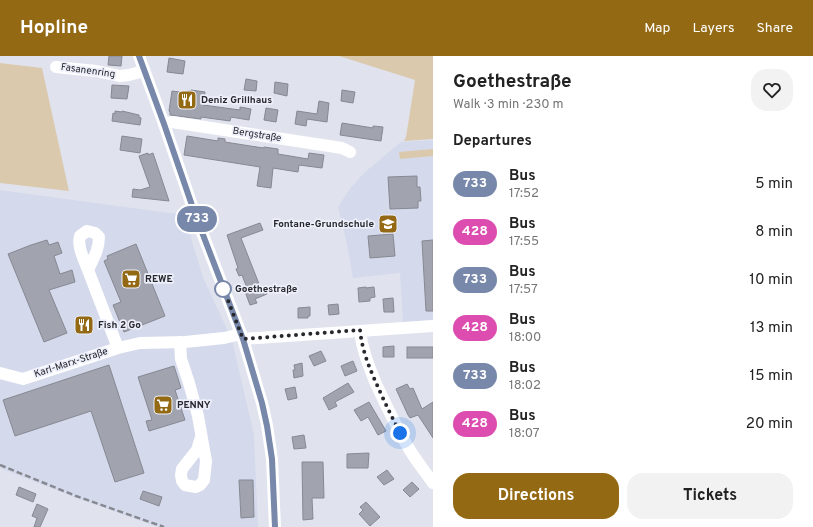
<!DOCTYPE html>
<meta charset="utf-8">
<style>
body{margin:0;font-family:Overpass,sans-serif;background:#f2f2f2;color:#222;height:100vh;display:flex;flex-direction:column;font-size:15px;white-space:nowrap}
*{box-sizing:border-box;margin:0}
p{font-size:13px;color:#767676}
.icon{flex:none;width:22px;height:22px;fill:none;stroke:currentColor;stroke-width:2;stroke-linecap:round;stroke-linejoin:round}
.map{position:relative;flex:1;overflow:hidden}
.side{display:flex;flex-direction:column;background:#fff;width:380px}
.side>*{flex:none}
.badge{padding:0 8px;border-radius:13px;font-size:14px;line-height:26px}
.you{position:absolute;width:20px;height:20px;margin:-10px;border:3px solid #fff;border-radius:50%;background:#1a73e8;box-shadow:0 0 0 6px #1a73e833}
.map>.badge{position:absolute;translate:-50% -50%;box-shadow:0 0 0 2px #fff}
h2{padding:0 20px;font-size:15px;line-height:36px}
.round{display:grid;place-items:center;flex:none;width:42px;height:42px;border-radius:16px;background:#f2f2f2}
.headline{display:flex;align-items:center;justify-content:space-between;height:68px;padding:0 20px}
h1{font-size:19px;font-weight:700;line-height:30px}
.action{display:flex;gap:8px;margin-top:auto;padding:8px 20px}
.action a{flex:1;height:46px;border-radius:16px;background:#946914;color:#fff;font-size:16px;font-weight:700;line-height:46px;text-align:center}
.action a+a{background:#f2f2f2;color:#222}
ul{padding:0;list-style:none}
li{display:flex;align-items:center;gap:12px;height:48px;padding:0 20px}
li div{flex:1}
li b{display:block;font-size:15px}
li em{font-style:normal}
li .badge{min-width:44px;font-weight:700;text-align:center}
header{display:flex;align-items:center;gap:24px;box-sizing:border-box;height:56px;padding:0 20px;background:#946914;color:#fff}
header strong{font-size:19px}
nav{display:flex;gap:22px;margin-inline-start:auto;font-size:14px}
main{display:flex;flex:1;min-height:0}
.map>svg:first-child{display:block}
.built{fill:#d4d9eb}
.green{fill:#dbc9ae}
.building{fill:#a1a4af;stroke:#868993}
.lines{fill:none;stroke-linecap:round;stroke-linejoin:round}
.minor{stroke:#fff;stroke-width:12}
.rail{stroke:#878991;stroke-width:2.5;stroke-dasharray:6 3;stroke-linecap:butt}
.line-casing{stroke:#fff;stroke-width:9}
.line{stroke:#78a;stroke-width:6}
.walk{stroke:#27282d;stroke-width:4;stroke-dasharray:0 7.2}
.stop-dot{fill:#fff;stroke:#78a;stroke-width:2}
.labels{text-anchor:middle;dominant-baseline:central;stroke-width:3.5;stroke-linejoin:round;paint-order:stroke}
.street-label{font-size:10px;fill:#27282d;stroke:#edf0fb}
.poi-label{font-size:10px;font-weight:bold;fill:#27282d;stroke:#edf0fb;text-anchor:start}
.stop-label{font-size:10px;font-weight:bold;fill:#27282d;stroke:#edf0fb;text-anchor:start}
</style>
<header>
<strong>Hopline</strong>
<nav><a>Map</a><a>Layers</a><a>Share</a></nav>
</header>
<main>
<div class="map">
<svg width="433" height="471" viewBox="0 0 433 471">
<rect width="100%" height="100%" fill="#e0e3ee"/>
<g class="built">
<path d="M433 84V264L403 266 400 217 353 222 346 184 338 151 349 134 365 116 401 86Z"/>
<path d="M0 134 184 159 203 221 232 284 254 379 258 471H158L71 440 0 412Z"/>
</g>
<g class="green">
<path d="M339 0H433V83L404 85 406 81 415 24Z"/>
<path d="M0 7 42 12 69 135 0 127Z"/>
<path d="M433 93V100L400 103 399 96Z"/>
</g>
<g class="building">
<path d="M109 0H122L121 10 108 9Z"/>
<path d="M169 2 185 5 183 18 167 16Z"/>
<path d="M246 23 257 25 256 35 244 34Z"/>
<path d="M275 26 288 28 287 40 274 37Z"/>
<path d="M112 29 129 30 127 43 111 42Z"/>
<path d="M191 34 205 36 203 49 240 54V51L251 53 249 64 231 61 230 65 201 61V63L170 59V56L169 55 172 35 187 37V35H191Z"/>
<path d="M342 34 355 36 353 47 341 45Z"/>
<path d="M319 45 329 47 327 66 307 63 306 70 295 68 297 55 317 58Z"/>
<path d="M266 52 278 54 276 66 264 64Z"/>
<path d="M115 55 122 56V55L139 59V61L141 62 140 69 112 65 113 57 115 58Z"/>
<path d="M342 67 373 72V70L383 71 381 85 340 79Z"/>
<path d="M122 80 142 83 140 97 120 94Z"/>
<path d="M187 80 218 85V82L225 83V86L263 92 264 91 278 93V98L308 103 309 97 324 99 322 112 299 109 298 116 273 112 271 132 257 130 260 111 184 99Z"/>
<path d="M148 97V99L153 97 169 145 132 141 133 133 140 134 150 131 139 100Z"/>
<path d="M417 120V131H420L421 145H418V152L390 153 388 121Z"/>
<path d="M260 167 263 174 241 182 261 233 264 232 267 238 255 243 257 247 250 249 244 233 247 232 242 219 239 220 236 213 238 212 227 179Z"/>
<path d="M393 178 395 200 370 202 368 180Z"/>
<path d="M47 184 49 189 58 186 62 197 54 200 60 218 72 214 75 226 49 234 67 277 44 286 8 198 31 189Z"/>
<path d="M433 184V255H426L422 185Z"/>
<path d="M136 188 165 260 124 276 113 249 121 246 104 205 108 203 107 200Z"/>
<path d="M366 231V232L374 231 375 241 370 242V245L359 246 358 232Z"/>
<path d="M393 242 394 256H384L383 243Z"/>
<path d="M338 248 339 258 329 259 328 249Z"/>
<path d="M310 251V260H308V262H298V252Z"/>
<path d="M394 290V301H383V291Z"/>
<rect x="407" y="291" width="26" height="11"/>
<path d="M321 295 326 305 314 310 309 300Z"/>
<path d="M353 305 357 315 345 320 341 310Z"/>
<path d="M302 307 303 320 294 322 293 314H295L294 309Z"/>
<path d="M109 309 144 417 115 426 91 355 15 380 3 344Z"/>
<path d="M174 310 181 332 175 334 185 364 149 375 146 365 152 364 138 321Z"/>
<path d="M348 327 354 336 335 346 337 350 329 354 323 342Z"/>
<path d="M407 328 410 333 413 332 422 353 433 346V382L418 359 410 362 408 359 396 333Z"/>
<path d="M295 331 297 342 288 344 285 333Z"/>
<path d="M369 346 386 375 378 379 368 361 361 365 354 354Z"/>
<path d="M304 379 306 392 294 393 292 381Z"/>
<path d="M369 397 368 412H347V398Z"/>
<path d="M302 406H323L324 442H312L313 463 303 464Z"/>
<path d="M387 414 394 423 384 429 377 421Z"/>
<path d="M239 424H253L254 461 241 462Z"/>
<path d="M412 426 419 433 410 441 403 434Z"/>
<path d="M19 431 36 438 33 446 16 439Z"/>
<path d="M143 435 162 441 159 450 140 443Z"/>
<path d="M366 446 380 461 370 470 359 458 363 454 360 451Z"/>
<path d="M37 448 48 453 40 471H34L37 462 32 460Z"/>
</g>
<g class="lines">
<g class="minor">
<path d="M139 0 164 68 195 158 243 283 262 347 267 369 272 403 275 471"/>
<path d="M56 11 96 15 120 20 129 19 144 15"/>
<path d="M164 68 172 66 342 92 350 96"/>
<path d="M88 214C84 203 77 191 80 180L87 175 95 177 99 181C99 194 93 203 88 214L118 292"/>
<path d="M360 275C362 294 369 310 376 328 387 351 398 375 411 396 418 407 426 417 433 427"/>
<path d="M243 283 433 270"/>
<path d="M180 286 181 303 189 327 198 360 206 405 204 424 200 429 196 431 190 430 185 429 182 425 181 419 182 413 197 394 201 381"/>
<path d="M0 317 23 323 118 292 140 287 185 286 224 282 241 278"/>
</g>
<path class="rail" d="M0 409 76 440 164 471"/>
</g>
<g class="lines">
<defs>
<path id="line" d="M139 0 164 68 195 158 243 283 262 347 267 370 272 403 275 471"/>
</defs>
<use href="#line" class="line-casing"/>
<use href="#line" class="line"/>
<path class="walk" d="M223 233 222 229 243 283 360 274C362 294 369 311 377 329 384 345 392 361 400 377"/>
</g>
<defs>
<symbol id="restaurant-square" viewBox="-11 -11 22 22"><rect x="-9" y="-9" width="18" height="18" rx="4" fill="#946914" stroke="#edf0fb"/><path d="M-5-6h1v4h1v-4h1v4h1v-4h1v5L-1.5 .5V6h-2V.5L-5-1ZM5-6V6H3V1.5H1.5Q1.5-4 5-6Z" fill="#fff"/></symbol>
<symbol id="school-square" viewBox="-11 -11 22 22"><rect x="-9" y="-9" width="18" height="18" rx="4" fill="#946914" stroke="#edf0fb"/><path d="M0-5L7-2L0 1L-7-2ZM-4 1L0 2.5L4 1V4Q0 6-4 4Z" fill="#fff"/></symbol>
<symbol id="supermarket-square" viewBox="-11 -11 22 22"><rect x="-9" y="-9" width="18" height="18" rx="4" fill="#946914" stroke="#edf0fb"/><path d="M-6-5.5h2.5l.6 2H6L4.5 2H-2.5L-4.4-4H-6ZM-1.5 3.2a1.3 1.3 0 1 0 .1 0ZM3 3.2a1.3 1.3 0 1 0 .1 0Z" fill="#fff"/></symbol>
</defs>
<g fill-rule="evenodd">
<use href="#restaurant-square" x="176" y="33" width="22" height="22"/>
<use href="#school-square" x="377" y="157" width="22" height="22"/>
<use href="#supermarket-square" x="120" y="212" width="22" height="22"/>
<use href="#restaurant-square" x="73" y="258" width="22" height="22"/>
<use href="#supermarket-square" x="152" y="338" width="22" height="22"/>
</g>
<circle class="stop-dot" cx="223" cy="233" r="8"/>
<g class="labels">
<g class="street-label">
<text transform="translate(88 15) rotate(8)">Fasanenring</text>
<text transform="translate(257 79) rotate(9)">Bergstraße</text>
<text transform="translate(71 307) rotate(-18)">Karl-Marx-Straße</text>
</g>
<g class="poi-label">
<text x="201" y="44">Deniz Grillhaus</text>
<text x="374" y="168" text-anchor="end">Fontane-Grundschule</text>
<text x="145" y="223">REWE</text>
<text x="98" y="269">Fish 2 Go</text>
<text x="177" y="349">PENNY</text>
</g>
<g class="stop-label">
<text x="235" y="233">Goethestraße</text>
</g>
</g>
</svg>
<div class="you" style="left:400px;top:377px"></div>
<b class="badge" style="left:197px;top:163px;background:#78a;color:#fff">733</b>
</div>
<section class="side">
<div class="headline"><div><h1>Goethestraße</h1><p>Walk · 3 min · 230 m</p></div><a class="round"><svg class="icon" aria-label="heart" viewBox="0 0 24 24"><path d="M12 20l-8-8c-3-5 5-10 8-4 3-6 11-1 8 4z"/></svg></a></div>
<h2>Departures</h2>
<ul>
<li><span class="badge" style="background:#78a;color:#fff">733</span><div><b>Bus</b><p>17:52</p></div><em>5 min</em></li>
<li><span class="badge" style="background:#dd4daf;color:#fff">428</span><div><b>Bus</b><p>17:55</p></div><em>8 min</em></li>
<li><span class="badge" style="background:#78a;color:#fff">733</span><div><b>Bus</b><p>17:57</p></div><em>10 min</em></li>
<li><span class="badge" style="background:#dd4daf;color:#fff">428</span><div><b>Bus</b><p>18:00</p></div><em>13 min</em></li>
<li><span class="badge" style="background:#78a;color:#fff">733</span><div><b>Bus</b><p>18:02</p></div><em>15 min</em></li>
<li><span class="badge" style="background:#dd4daf;color:#fff">428</span><div><b>Bus</b><p>18:07</p></div><em>20 min</em></li>
</ul>
<div class="action"><a>Directions</a><a>Tickets</a></div>
</section>
</main>
